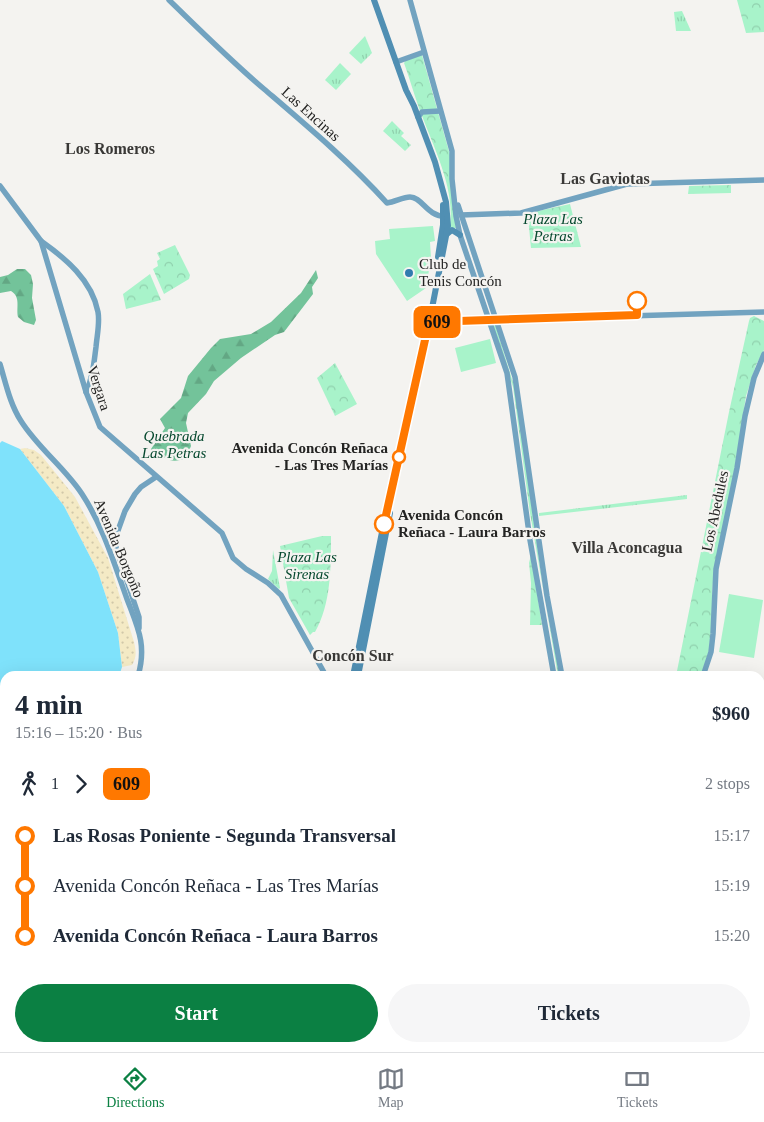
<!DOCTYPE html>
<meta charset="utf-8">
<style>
body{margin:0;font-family:Georgia,serif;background:#f6f6f7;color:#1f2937;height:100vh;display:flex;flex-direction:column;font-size:19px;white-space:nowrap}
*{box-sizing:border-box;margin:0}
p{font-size:16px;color:#747a83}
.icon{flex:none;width:28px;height:28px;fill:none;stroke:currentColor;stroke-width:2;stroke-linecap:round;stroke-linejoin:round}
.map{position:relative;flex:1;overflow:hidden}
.sheet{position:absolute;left:0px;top:671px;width:765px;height:381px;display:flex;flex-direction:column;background:#fff;border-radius:15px 15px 0 0;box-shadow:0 5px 20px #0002}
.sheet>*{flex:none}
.badge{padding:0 10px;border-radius:8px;font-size:18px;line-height:32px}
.map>.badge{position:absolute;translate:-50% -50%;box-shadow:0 0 0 2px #fff}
.legs{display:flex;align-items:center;gap:8px;height:55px;padding:0 15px;font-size:16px}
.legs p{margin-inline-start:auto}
.headline{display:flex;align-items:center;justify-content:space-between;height:85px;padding:0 15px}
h1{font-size:28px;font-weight:700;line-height:38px}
.button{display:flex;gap:10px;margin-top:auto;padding:10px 15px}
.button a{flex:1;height:58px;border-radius:30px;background:#0b8043;color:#fff;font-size:20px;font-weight:700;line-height:58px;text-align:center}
.button a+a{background:#f6f6f7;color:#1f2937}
ul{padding:0 15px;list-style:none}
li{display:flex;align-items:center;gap:18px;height:50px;font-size:19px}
li i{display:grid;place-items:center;width:8px;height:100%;margin:0 6px;background:currentColor}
li i::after{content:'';width:12px;height:12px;margin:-6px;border:4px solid;border-radius:50%;background:#fff}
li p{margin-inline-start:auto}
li:first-child i{background:linear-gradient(#0000 50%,currentColor 0)}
li:last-child i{background:linear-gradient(currentColor 50%,#0000 0)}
.tabs{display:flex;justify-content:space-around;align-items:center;height:70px;border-top:1px solid #e0e1e3;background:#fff;font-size:14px;color:#747a83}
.tabs a{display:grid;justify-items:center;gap:2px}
.tabs .active{color:#0b8043}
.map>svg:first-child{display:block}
.grass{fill:url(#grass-tufts)}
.forest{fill:url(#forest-firs)}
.sand{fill:url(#sand-dots)}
.park{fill:url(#park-crowns)}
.pitch{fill:#a8f3ca}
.water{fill:#7fe2fb}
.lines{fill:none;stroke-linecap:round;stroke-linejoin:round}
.secondary{stroke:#72a3c0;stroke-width:5.5}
.primary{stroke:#508fb3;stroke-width:6}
.line-1-casing{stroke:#fff;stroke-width:11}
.line-1{stroke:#ff7800;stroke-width:8}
.poi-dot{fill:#327baf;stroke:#f4f3f0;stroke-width:2}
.stop-1-dot{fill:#fff;stroke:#ff7800;stroke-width:2.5}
.labels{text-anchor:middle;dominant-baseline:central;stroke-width:4.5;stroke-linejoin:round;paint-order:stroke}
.street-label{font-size:15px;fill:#232322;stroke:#f4f3f0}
.park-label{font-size:15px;font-style:italic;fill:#05482e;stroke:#f4f3f0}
.poi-label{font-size:15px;fill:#232322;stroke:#f4f3f0;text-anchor:start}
.stop-label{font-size:15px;font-weight:bold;fill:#232322;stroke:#f4f3f0;text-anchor:end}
.neighbourhood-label{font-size:16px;font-weight:bold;fill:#393836;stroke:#f4f3f0}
</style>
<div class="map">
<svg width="764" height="1052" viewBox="0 0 764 1052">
<defs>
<pattern id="grass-tufts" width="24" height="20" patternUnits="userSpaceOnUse" patternTransform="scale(1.25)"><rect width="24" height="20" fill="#a8f3ca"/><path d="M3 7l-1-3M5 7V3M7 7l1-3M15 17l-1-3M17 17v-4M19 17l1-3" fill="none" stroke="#90d0ad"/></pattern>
<pattern id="forest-firs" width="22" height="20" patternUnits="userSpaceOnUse" patternTransform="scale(1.25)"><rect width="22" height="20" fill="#73c39a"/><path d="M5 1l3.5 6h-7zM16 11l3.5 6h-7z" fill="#63a784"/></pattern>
<pattern id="sand-dots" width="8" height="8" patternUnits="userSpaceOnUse" patternTransform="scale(1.25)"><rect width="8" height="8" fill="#f4eac5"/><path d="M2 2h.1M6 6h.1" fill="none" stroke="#d1c8a9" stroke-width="1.8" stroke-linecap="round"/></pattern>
<pattern id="park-crowns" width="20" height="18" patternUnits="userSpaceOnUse" patternTransform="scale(1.25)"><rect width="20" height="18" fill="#a8f3ca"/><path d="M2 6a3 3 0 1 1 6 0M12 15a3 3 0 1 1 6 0" fill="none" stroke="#90d0ad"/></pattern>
</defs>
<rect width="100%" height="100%" fill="#f4f3f0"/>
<g class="grass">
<path d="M682 11 691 31H676L674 12Z"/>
<path d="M365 36 372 53 361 64 349 53Z"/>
<path d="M340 63 351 74 336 90 325 80Z"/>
<path d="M392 121 404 133 401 136 411 145 405 151 383 131Z"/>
<path d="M492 324H495L515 389 545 601 560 676H558L530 513 513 387Z"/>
<path d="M687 495V499L539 516V513Z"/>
<path d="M273 550 280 588 279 589 268 579 272 571Z"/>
<path d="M760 868 764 876V958L760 971Z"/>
</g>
<g class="forest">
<path d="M17 269H25L31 275 33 284 32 298 36 320 34 325 24 322 18 317C16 307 21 297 11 291L0 293V277L8 275Z"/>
<path d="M316 270 318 278 312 287 313 294 284 332 275 335 241 358 214 381 206 394 188 413 186 423 191 446 186 458C176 462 171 462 162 456L154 457 151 449 165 428 160 419 181 398 188 376 211 348 220 339 251 334 271 322 301 293Z"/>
</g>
<path class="sand" d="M25 448 34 450 41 455 75 497 108 558 134 642C136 651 137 657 132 665L122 667 118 633 98 572 64 506 20 449Z"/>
<g class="park">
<path d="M737 0H764V32L746 33Z"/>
<path d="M422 55 450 155 451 183 456 228H450C455 191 437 155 424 121 416 102 411 82 404 63L406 60Z"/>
<path d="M731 185V193L688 194 689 186Z"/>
<path d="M570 204 581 247 531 248 528 217 529 213Z"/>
<path d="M175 245 190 275 189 279 164 294 153 269 158 266 157 261 160 259 157 253Z"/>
<path d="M150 274 161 300 126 309 123 294Z"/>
<path d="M754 316 764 321V350L756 365 746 396 735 467 714 569 712 595V621L709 651 701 676H676L729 412 749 321 750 318Z"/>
<path d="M335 363 357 404 335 416 317 378Z"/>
<path d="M322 536H331C331 568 331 604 315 632H313L310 635 289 598 280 546Z"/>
<path d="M531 555 542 625H530L531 583 529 563Z"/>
<path d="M296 1048H335L331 1052H297Z"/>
<path d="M377 1048H429L427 1052H374Z"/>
</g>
<g class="pitch">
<path d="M433 226 435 241 430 242 431 258 426 288 407 301 376 254 375 241 390 239 389 229Z"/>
<path d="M490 339 496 363 461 372 455 348Z"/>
<path d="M729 594 763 600 754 658 719 652Z"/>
</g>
<path class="water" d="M2 441 20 449 64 506 98 572 118 633 122 667 119 676H5V902L0 881V443Z"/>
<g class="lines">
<g class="secondary">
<path d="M169 0C200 30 231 61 264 89 306 125 350 162 387 203 395 202 403 197 410 197 422 197 427 216 444 216"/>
<path d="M410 0 452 151V179L456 216 460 235 507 373 530 540 554 676"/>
<path d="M396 62 424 52"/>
<path d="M418 117 422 112 440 111"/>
<path d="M0 186 41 241 86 392 100 427 222 533 233 558 246 569 268 583 281 595 326 676"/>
<path d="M458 205 515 377 547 596 562 676"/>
<path d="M461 215 521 213 627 184 764 180"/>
<path d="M41 241C65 258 92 280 98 312 100 323 97 335 96 347 94 362 93 377 86 392"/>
<path d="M425 322 764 312"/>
<path d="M0 364C6 384 10 404 21 421 38 448 65 468 82 494 103 526 114 563 127 599 138 628 147 645 138 676"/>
<path d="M139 628V617L116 548V536L125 511 135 494 141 487 156 477"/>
<path d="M703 676 711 652 713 634 716 569 737 468 745 416 754 378 764 354"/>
<path d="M0 959 5 955"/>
<path d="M760 990 764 972"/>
<path d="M760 999 764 1000"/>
<path d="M760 1032 764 1015"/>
<path d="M247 1052 253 1048"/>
<path d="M430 1052 432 1048"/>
<path d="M746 1052 747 1048"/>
<path d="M753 1052 754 1048"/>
</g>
<g class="primary">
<path d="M447 234 452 230 460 235"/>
<path d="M438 257 443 225V205"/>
<path d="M353 676 382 532 391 497 404 434 409 417 427 334 448 226 446 202 435 162 414 106 406 90 374 0"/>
<path d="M358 676 390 513"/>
<path d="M279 1052 280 1048"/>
<path d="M285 1052 289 1051 293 1052"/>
</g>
</g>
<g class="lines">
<defs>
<path id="line-1" d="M384 524 429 322 637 315V301"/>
</defs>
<use href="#line-1" class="line-1-casing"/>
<use href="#line-1" class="line-1"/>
</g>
<circle class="poi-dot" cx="409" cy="273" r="5"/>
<g class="stop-1-dot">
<circle cx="637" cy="301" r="9"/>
<circle cx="399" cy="457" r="6"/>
<circle cx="384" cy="524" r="9"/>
</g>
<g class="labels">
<g class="street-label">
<text transform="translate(311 114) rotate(42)">Las Encinas</text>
<text transform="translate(99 388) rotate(72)">Vergara</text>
<text transform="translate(715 511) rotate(-78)">Los Abedules</text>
<text transform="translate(119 548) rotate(67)">Avenida Borgoño</text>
</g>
<g class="park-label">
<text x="553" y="219">Plaza Las<tspan x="553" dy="17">Petras</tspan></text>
<text x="174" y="436">Quebrada<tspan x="174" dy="17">Las Petras</tspan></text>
<text x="307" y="557">Plaza Las<tspan x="307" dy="17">Sirenas</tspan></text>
</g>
<g class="poi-label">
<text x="419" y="264">Club de<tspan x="419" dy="17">Tenis Concón</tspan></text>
</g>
<g class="stop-label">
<text x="388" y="448">Avenida Concón Reñaca<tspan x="388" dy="17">- Las Tres Marías</tspan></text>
<text x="398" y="515" text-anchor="start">Avenida Concón<tspan x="398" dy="17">Reñaca - Laura Barros</tspan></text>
</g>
<g class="neighbourhood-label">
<text x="110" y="148">Los Romeros</text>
<text x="605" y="178">Las Gaviotas</text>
<text x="627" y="547">Villa Aconcagua</text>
<text x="353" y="655">Concón Sur</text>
</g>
</g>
</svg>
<b class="badge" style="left:437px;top:322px;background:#ff7800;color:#111">609</b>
<section class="sheet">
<div class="headline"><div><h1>4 min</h1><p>15:16 – 15:20 · Bus</p></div><b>$960</b></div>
<div class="legs"><svg class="icon" aria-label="walk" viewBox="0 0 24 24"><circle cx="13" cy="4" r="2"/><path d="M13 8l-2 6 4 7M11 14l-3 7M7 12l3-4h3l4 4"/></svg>1<svg class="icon" aria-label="forward" viewBox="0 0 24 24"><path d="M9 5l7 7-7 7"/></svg><b class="badge" style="background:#ff7800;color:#111">609</b><p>2 stops</p></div>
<ul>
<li><i style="color:#ff7800"></i><b>Las Rosas Poniente - Segunda Transversal</b><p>15:17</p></li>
<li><i style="color:#ff7800"></i><span>Avenida Concón Reñaca - Las Tres Marías</span><p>15:19</p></li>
<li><i style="color:#ff7800"></i><b>Avenida Concón Reñaca - Laura Barros</b><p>15:20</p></li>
</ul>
<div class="button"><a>Start</a><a>Tickets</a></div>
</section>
</div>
<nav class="tabs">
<a class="active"><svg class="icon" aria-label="directions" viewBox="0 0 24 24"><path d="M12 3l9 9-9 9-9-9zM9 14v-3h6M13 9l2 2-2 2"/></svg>Directions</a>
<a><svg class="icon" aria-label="map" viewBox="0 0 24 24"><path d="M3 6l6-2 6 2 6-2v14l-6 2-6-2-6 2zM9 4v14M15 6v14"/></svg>Map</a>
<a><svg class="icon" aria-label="tickets" viewBox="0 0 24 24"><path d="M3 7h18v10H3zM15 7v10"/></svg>Tickets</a>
</nav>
